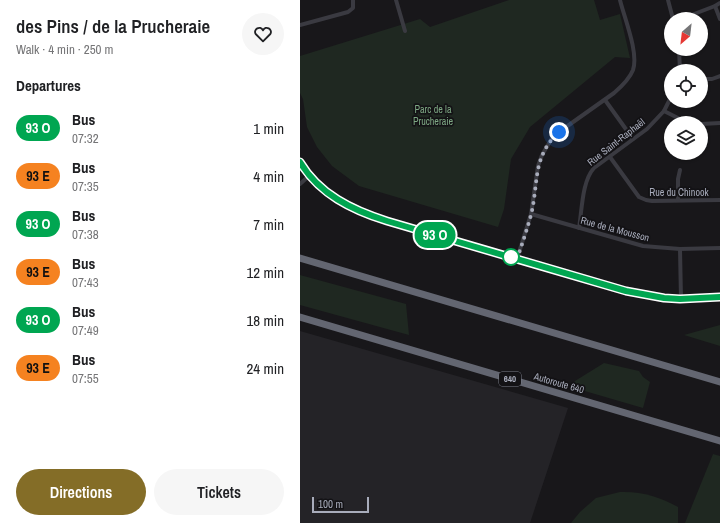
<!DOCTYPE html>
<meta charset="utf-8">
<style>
body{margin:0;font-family:"Archivo Narrow",sans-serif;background:#f6f6f6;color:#202124;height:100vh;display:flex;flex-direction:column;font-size:15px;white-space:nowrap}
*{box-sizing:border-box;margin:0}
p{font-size:13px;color:#757577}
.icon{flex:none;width:22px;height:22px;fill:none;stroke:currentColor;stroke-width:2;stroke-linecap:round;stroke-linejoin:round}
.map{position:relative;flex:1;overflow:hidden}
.panel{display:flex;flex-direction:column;background:#fff;width:300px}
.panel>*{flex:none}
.badge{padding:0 8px;border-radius:13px;font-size:14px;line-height:26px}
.needle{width:26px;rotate:208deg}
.tools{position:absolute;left:364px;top:12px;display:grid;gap:8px}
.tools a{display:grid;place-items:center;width:44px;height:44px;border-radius:50%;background:#fff;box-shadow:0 1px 3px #0004;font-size:20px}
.scale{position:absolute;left:12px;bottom:10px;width:57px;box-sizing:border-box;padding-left:4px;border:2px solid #a8acbb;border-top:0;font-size:11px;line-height:14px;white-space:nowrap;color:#a8acbb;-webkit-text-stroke:3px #131215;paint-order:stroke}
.you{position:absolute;width:20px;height:20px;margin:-10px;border:3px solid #fff;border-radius:50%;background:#1a73e8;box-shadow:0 0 0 6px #1a73e833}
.map>.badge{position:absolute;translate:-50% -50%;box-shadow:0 0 0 2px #fff}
h2{padding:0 16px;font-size:15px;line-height:36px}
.round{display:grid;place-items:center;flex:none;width:42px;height:42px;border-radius:21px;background:#f6f6f6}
.head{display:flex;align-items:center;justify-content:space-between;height:68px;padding:0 16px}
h1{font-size:19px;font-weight:600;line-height:30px}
.primary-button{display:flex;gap:8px;margin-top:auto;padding:8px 16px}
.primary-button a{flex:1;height:46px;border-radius:24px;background:#846d27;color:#fff;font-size:16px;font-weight:600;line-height:46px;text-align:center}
.primary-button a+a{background:#f6f6f6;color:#202124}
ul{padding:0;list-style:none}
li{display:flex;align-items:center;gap:12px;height:48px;padding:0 16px}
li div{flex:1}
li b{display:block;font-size:15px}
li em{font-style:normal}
li .badge{min-width:44px;font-weight:700;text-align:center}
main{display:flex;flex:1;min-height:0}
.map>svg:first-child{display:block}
.built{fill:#242327}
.green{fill:#1f2821}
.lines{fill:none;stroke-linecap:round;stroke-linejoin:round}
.minor{stroke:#3a3a41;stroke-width:4}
.tertiary{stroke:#3a3a41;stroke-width:5}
.motorway{stroke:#636671;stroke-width:7}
.line-casing{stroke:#fff;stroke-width:9}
.line{stroke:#00a651;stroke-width:6}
.walk{stroke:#a8acbb;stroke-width:4;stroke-dasharray:0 7.2}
.stop-dot{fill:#fff;stroke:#00a651;stroke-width:2}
.labels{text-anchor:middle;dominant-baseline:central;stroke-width:3.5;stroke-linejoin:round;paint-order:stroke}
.shield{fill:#131215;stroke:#7b7e89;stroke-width:1}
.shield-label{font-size:9px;font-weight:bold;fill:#a8acbb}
.park-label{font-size:10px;fill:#7ea884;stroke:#131215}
.street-label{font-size:10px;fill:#a8acbb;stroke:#131215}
</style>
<main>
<section class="panel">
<div class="head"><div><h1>des Pins / de la Prucheraie</h1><p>Walk · 4 min · 250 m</p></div><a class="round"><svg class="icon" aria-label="heart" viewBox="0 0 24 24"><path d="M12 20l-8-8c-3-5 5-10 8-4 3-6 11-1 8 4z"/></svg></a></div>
<h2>Departures</h2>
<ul>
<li><span class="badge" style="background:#00a651;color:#fff">93 O</span><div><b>Bus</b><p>07:32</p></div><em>1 min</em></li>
<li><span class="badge" style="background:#f58220;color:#111">93 E</span><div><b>Bus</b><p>07:35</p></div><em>4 min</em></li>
<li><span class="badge" style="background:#00a651;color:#fff">93 O</span><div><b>Bus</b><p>07:38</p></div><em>7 min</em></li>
<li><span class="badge" style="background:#f58220;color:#111">93 E</span><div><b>Bus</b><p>07:43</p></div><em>12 min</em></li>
<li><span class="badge" style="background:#00a651;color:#fff">93 O</span><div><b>Bus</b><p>07:49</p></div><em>18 min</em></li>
<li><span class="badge" style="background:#f58220;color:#111">93 E</span><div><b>Bus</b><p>07:55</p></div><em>24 min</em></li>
</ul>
<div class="primary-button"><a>Directions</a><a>Tickets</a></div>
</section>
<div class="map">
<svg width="420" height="523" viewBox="0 0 420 523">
<rect width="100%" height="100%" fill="#18171a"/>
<path class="built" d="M0 331 268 408 230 523H0Z"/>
<g class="green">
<path d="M209 0H294L300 20 320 14 330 58 315 57 230 127 211 159 204 209 198 227 59 186 32 166 17 147 7 127 3 99 0 93V56L120 19 130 27Z"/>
<path d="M0 275 106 304 109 335 0 305Z"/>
<path d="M420 325V346L384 335Z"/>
<path d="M304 363 339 371 343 377 350 382 343 408 271 387 275 381Z"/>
<path d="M413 454 420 456V523H385Z"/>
<path d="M320 492C341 491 360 497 378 507V523H271L280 512 296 498Z"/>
</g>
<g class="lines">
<g class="minor">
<path d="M96 0 105 31"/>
<path d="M368 0 373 19"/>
<path d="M415 6 420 19"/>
<path d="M381 19 415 6 420 3"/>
<path d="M0 25 48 12 53 8V0"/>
<path d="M379 49 380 71"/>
<path d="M401 79H412L420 76"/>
<path d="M305 100 333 139"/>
<path d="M364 111 380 119 394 123"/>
<path d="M401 124 420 123"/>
<path d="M310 157 339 197 346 200 352 201 420 200"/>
<path d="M0 184 10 175"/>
<path d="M378 200V179L380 170"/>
<path d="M231 214 343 246 380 249 420 248"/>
<path d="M279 228C282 210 282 181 294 168L347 129 364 111 371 97"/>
<path d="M380 249 381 299"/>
<path d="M217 259 231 214 238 166 242 155 252 138 259 132 314 93C321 87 329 80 333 70 339 53 324 17 320 0"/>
</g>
<path class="tertiary" d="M0 162C15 187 41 204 68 215L326 291 364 298 420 297"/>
<g class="motorway">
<path d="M0 258 420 382"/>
<path d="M0 317 420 441"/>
</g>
</g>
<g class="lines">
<defs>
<path id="line" d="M0 162C19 194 52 210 87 221L326 291 364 298 380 299 420 297"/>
</defs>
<use href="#line" class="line-casing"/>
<use href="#line" class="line"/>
<path class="walk" d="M211 257 217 259C222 244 227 230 231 215 239 182 232 157 259 132"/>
</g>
<circle class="stop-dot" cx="211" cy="257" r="8"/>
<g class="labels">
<rect class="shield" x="199" y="372" width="22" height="14" rx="3"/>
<g class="shield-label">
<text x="210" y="379">640</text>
</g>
<g class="park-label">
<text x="133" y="109">Parc de la<tspan x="133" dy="12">Prucheraie</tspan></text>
</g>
<g class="street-label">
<text transform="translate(316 142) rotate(-38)">Rue Saint-Raphaël</text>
<text x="379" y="192">Rue du Chinook</text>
<text transform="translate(315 229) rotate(15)">Rue de la Mousson</text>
<text transform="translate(259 383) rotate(16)">Autoroute 640</text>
</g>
</g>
</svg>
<div class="tools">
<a><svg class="needle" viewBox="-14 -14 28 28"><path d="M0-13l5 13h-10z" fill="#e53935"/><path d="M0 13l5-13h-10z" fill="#757577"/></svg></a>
<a><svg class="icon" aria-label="locate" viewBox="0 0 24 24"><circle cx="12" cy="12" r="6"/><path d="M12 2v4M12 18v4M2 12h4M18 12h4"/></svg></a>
<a><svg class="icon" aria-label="layers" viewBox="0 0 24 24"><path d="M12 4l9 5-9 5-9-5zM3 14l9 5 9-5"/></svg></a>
</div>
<div class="scale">100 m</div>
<div class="you" style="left:259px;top:132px"></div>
<b class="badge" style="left:135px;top:235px;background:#00a651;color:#fff">93 O</b>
</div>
</main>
